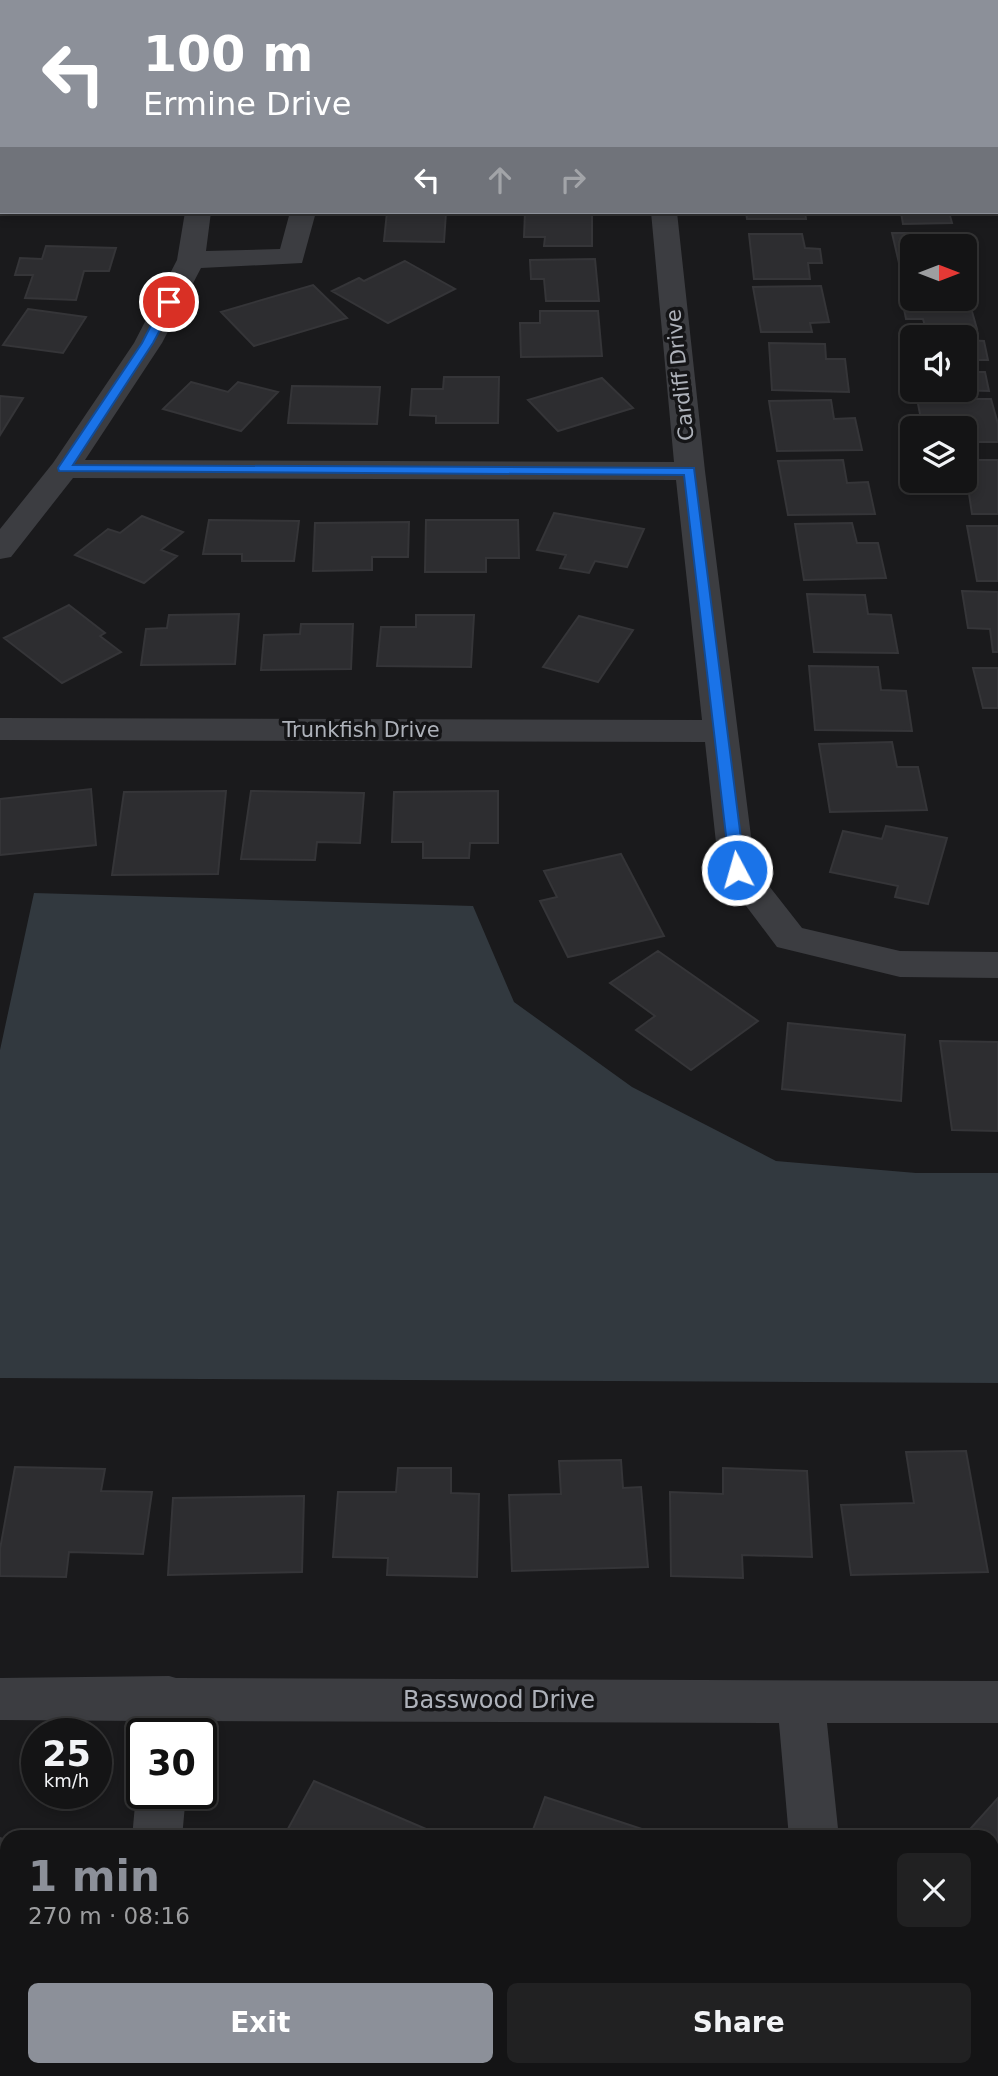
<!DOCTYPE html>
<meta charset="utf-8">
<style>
body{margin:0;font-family:"DejaVu Sans",sans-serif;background:#212122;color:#f1f3f6;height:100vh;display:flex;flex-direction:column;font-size:26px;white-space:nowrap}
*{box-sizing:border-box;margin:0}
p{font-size:23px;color:#9d9ea0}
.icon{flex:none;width:38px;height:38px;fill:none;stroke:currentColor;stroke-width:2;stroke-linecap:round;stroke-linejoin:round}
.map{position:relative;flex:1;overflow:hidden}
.panel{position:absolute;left:0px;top:1830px;width:999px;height:247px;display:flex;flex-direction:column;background:#141415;border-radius:21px 21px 0 0;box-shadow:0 4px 10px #0003,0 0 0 2px #333334}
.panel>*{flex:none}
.guide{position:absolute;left:0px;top:0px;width:999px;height:214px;box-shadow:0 4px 10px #0003,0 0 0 2px #333334;background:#8c9099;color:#fff;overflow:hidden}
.needle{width:46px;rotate:90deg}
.controls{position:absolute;left:900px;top:234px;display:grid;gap:14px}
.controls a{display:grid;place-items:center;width:77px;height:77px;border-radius:10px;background:#141415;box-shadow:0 4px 10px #0003,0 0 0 2px #333334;font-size:35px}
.speed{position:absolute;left:21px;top:1718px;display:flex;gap:14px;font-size:35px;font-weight:700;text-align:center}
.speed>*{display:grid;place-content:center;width:91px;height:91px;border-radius:50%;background:#141415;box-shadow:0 4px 10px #0003,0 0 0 2px #333334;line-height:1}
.speed small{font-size:18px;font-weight:400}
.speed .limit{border:4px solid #111;border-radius:10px;background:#fff;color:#111}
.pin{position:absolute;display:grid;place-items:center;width:60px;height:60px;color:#fff;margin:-30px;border:4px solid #fff;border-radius:50%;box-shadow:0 2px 7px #0007}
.me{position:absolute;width:77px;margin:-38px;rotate:354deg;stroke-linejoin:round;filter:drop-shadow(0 0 5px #0008)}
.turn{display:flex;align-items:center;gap:24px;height:147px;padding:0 28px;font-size:32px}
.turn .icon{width:91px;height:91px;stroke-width:2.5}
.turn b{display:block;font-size:49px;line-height:60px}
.lanes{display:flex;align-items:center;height:66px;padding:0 28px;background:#0003;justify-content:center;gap:35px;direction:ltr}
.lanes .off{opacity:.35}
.round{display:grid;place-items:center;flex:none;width:74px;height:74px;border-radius:10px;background:#212122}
.overview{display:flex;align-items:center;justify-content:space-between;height:119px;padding:0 28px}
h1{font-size:42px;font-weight:800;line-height:52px;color:#8c9099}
.primary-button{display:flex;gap:14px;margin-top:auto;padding:14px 28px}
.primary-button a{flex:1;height:80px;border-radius:10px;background:#8c9099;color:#fff;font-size:28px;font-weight:800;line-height:80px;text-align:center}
.primary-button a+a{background:#212122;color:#f1f3f6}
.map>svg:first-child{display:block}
.water{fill:#32393f}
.building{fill:#2d2d30;stroke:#353538;stroke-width:2}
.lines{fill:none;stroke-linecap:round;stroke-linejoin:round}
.minor{fill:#3c3d41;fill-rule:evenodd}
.route{fill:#1a73e8;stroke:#114b97;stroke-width:2}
.labels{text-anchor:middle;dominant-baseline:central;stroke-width:7;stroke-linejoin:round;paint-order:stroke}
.street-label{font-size:21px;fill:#aeb2ba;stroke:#151517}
.near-street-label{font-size:24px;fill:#aeb2ba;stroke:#151517}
</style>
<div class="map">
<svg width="998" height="2076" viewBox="0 0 998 2076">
<rect width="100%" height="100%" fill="#1a1a1c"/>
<path class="water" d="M34 893 473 906 514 1002 632 1087 776 1161 916 1173H998V1383L0 1378V1050Z"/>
<path class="building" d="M511 0H569L577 2H511Z
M387 212H446L444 242 384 241Z
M525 212H592V246H544L545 237H524Z
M746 212H805L806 219H747Z
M901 212H949L952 223 903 224Z
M892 233H950L953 247H912V276H902Z
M749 234H802L805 248 820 249 822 263H808L810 279H754Z
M46 246 116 248 109 271H84L76 300 25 298 33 275H15L20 258 42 259Z
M595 259 599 301H546L544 279H531L530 260Z
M405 261 455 289 388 323 332 291 359 278 364 281Z
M313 285 347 318 254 346 221 312Z
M821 286 829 322 810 323 812 332H761L753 287Z
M965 287 977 329 926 330 923 319H906L903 304H918L917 299H964Z
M28 309 86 317 63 353 3 345Z
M540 311H598L602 356 521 357 520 323H540Z
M899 340H912V390H907Z
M964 340 984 341 988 360H970L972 372H985L989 391 956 390H964Z
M769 343 825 344 826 359H845L849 392 772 390Z
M444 377H499L498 423H436V416L410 415 412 389H443Z
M602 378 633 408 558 431 528 400Z
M191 382 228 392 238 382 278 392 241 431 163 409Z
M292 386 380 387 377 424 288 423Z
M0 396 23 398 0 435Z
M917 399H991L998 424V442H964V429H923Z
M831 400 834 419 855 418 862 450 777 451 769 401Z
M843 460 847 483 868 482 875 514 788 515 778 461Z
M964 460H998V514H972Z
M554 513 644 529 627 567 595 561 589 573 560 568 566 555 537 550Z
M142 516 183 532 161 550 177 556 144 583 75 555 108 529 120 533Z
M209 520 299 521 294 561H242V554H203Z
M426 520H518L519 558H486V572H425Z
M409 522 408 557H372V570L313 571 315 523Z
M852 523 857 543H878L886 578 804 580 795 524Z
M967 526H998V581H977Z
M962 591 998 592V652H993L990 629 968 628Z
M807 594 865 595 868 614 891 615 898 653 814 652Z
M69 605 105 633 100 636 121 652 62 683 4 638Z
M239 614 235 664 141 665 146 629 167 628 169 615Z
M416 615H474L471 667 377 666 381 627H416Z
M579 616 633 630 598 682 543 667Z
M301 624H353L351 669 261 670 264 635 300 634Z
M809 666 878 667 881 690 906 691 912 731 815 730Z
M973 668H998V708H983Z
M892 742 897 767H918L927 810 830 812 819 744Z
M91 789 96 845 0 855V799Z
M226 791 218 874 112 875 124 792Z
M251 791 364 793 360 843 317 842 315 860 241 859Z
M498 791V843H470L469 858H423V842H392L394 792Z
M886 826 947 838 928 904 895 897 898 886 830 872 843 831 882 839Z
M621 854 664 936 568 957 540 901 557 897 544 871Z
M658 951 758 1021 691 1070 636 1030 655 1016 610 983Z
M788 1023 905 1035 901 1101 782 1089Z
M940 1041 998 1042V1131L952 1130Z
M966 1451 988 1572 851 1575 841 1505 914 1503 906 1452Z
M621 1460 623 1488 641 1487 648 1567 512 1571 509 1495 561 1494 559 1461Z
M15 1467 105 1469 101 1491 152 1492 143 1554 69 1552 66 1577 0 1576V1549Z
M398 1468H451V1493L479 1494 477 1577 387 1575 388 1558 333 1557 338 1492H396Z
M723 1468 807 1471 812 1557 742 1555 743 1578 671 1576 670 1492 723 1494Z
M304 1496 302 1572 168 1575 173 1498Z
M314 1781 440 1835 283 1838Z
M545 1797 669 1838H530Z
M998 1798V1934L992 1929V1838H962Z
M0 1838 7 1841V1879L0 1889Z
M992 2006H998V2076H977L976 2070H992Z
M267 2070H414V2076H267Z
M572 2070H684V2076H572Z"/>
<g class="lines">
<path class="minor" d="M219 0H243V2H219Z
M642 0H667L641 2Z
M948 0H972V2H948Z
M185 212H211L206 251 280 249 290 212H316L302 263 201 268 162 343 85 460 674 462 651 212H677L705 471 755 868 802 928 900 951 998 952V978L900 977 777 947 719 870 705 742 0 740V718L702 720 676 480 73 478 11 557 0 559V529L53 463 134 343 177 260Z
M169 1676 176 1678 998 1681V1723H827L839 1838H789L779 1723 191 1721 190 1734H142L143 1721 0 1720V1678Z
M142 1782V1794H186L182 1838H132L136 1794Z
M109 2070H163L162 2076H108Z
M809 2070H863L864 2076H810Z"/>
</g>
<path class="route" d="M169 298 175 302 153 343 73 465 694 468 745 870 743 873 737 875 730 870 684 475 59 471 58 468 142 343 163 302Z"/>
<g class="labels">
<g class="street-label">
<text transform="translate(680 375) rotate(-96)">Cardiff Drive</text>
<text x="361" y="730">Trunkfish Drive</text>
</g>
<g class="near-street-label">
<text x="499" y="1700">Basswood Drive</text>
</g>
</g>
</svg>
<div class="controls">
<a><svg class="needle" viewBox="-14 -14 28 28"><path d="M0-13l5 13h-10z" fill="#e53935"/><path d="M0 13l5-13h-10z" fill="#9d9ea0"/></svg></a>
<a><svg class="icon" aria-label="sound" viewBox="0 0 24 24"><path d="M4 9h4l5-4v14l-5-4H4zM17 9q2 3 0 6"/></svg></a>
<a><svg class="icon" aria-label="layers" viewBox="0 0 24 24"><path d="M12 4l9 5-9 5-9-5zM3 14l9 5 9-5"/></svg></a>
</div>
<div class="speed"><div>25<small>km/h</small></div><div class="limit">30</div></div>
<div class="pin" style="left:169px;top:302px;background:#d93025"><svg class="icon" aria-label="arrive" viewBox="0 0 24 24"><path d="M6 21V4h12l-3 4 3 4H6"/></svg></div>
<svg class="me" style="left:737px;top:870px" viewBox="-20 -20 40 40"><circle r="17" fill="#1a73e8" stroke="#fff" stroke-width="3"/><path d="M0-11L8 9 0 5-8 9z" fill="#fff"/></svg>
<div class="guide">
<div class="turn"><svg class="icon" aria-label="left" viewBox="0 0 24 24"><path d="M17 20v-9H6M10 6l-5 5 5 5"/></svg><div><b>100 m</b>Ermine Drive</div></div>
<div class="lanes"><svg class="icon" aria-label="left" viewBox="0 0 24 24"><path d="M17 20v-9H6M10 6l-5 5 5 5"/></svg><svg class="icon off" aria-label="ahead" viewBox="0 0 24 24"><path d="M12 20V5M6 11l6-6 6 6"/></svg><svg class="icon off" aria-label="right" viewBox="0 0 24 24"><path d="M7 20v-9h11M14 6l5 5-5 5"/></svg></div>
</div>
<section class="panel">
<div class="overview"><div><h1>1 min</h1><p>270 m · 08:16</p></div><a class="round"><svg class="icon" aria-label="close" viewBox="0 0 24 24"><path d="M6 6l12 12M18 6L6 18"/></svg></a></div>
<div class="primary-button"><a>Exit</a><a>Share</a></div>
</section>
</div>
